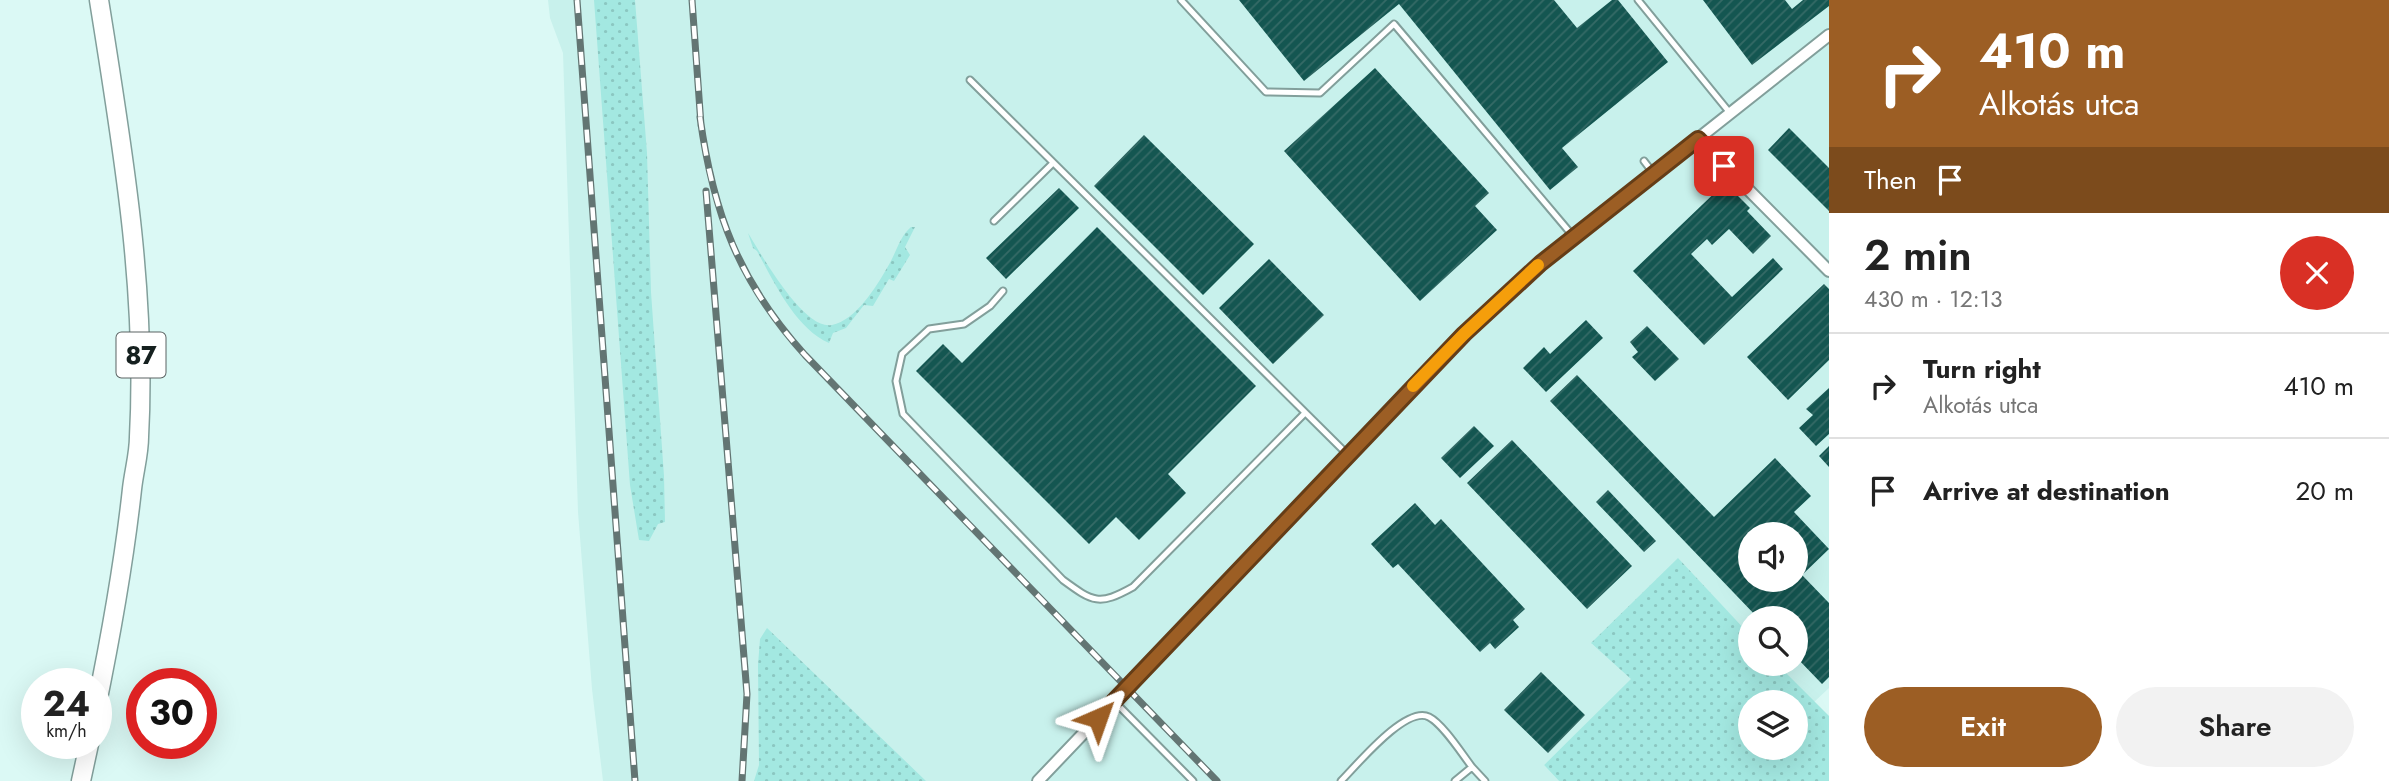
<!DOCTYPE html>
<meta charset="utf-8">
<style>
body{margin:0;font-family:Jost,sans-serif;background:#f2f2f2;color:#222;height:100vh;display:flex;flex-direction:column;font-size:26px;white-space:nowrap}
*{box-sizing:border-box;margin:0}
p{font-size:23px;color:#767676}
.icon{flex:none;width:38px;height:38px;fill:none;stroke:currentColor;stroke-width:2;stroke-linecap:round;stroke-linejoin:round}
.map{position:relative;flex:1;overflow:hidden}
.side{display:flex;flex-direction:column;background:#fff;width:560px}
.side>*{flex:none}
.hud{background:#9c5e24;color:#fff;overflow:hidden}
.controls{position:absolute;left:1738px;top:522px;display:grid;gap:14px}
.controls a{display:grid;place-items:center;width:70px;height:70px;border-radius:50%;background:#fff;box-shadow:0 7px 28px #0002;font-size:35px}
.speed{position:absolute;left:21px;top:668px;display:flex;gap:14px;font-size:35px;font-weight:700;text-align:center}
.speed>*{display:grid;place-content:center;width:91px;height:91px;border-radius:50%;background:#fff;box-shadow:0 7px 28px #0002;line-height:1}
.speed small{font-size:18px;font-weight:400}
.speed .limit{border:10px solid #d22;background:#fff;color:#111}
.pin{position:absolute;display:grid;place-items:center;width:60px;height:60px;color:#fff;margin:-30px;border-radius:14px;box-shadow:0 4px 10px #0006}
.me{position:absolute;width:77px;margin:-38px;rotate:43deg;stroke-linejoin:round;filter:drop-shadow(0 0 5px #0008)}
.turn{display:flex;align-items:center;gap:24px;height:147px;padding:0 35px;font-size:32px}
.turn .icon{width:91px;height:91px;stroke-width:2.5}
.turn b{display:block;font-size:49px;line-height:60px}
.then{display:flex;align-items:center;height:66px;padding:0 35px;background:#0003;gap:14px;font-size:26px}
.round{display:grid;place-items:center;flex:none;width:74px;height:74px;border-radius:37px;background:#f2f2f2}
.head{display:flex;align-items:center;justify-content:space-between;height:119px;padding:0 35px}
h1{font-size:42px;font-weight:600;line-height:52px}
.cta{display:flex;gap:14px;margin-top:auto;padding:14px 35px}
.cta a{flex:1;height:80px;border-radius:42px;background:#9c5e24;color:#fff;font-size:28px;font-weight:600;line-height:80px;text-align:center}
.cta a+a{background:#f2f2f2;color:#222}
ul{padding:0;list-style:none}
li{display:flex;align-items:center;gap:21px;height:105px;padding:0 35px;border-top:2px solid #e0e0e0}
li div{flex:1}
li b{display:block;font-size:26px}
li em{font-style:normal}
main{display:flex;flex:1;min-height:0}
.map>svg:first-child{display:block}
.built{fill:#c8f1ec;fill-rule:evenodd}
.green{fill:url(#green-dots);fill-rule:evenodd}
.building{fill:url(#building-hatch);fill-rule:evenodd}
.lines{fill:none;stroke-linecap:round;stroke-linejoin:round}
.service-casing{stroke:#829f9b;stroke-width:9}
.minor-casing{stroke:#829f9b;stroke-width:14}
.primary-casing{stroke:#829f9b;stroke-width:21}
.service{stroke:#fff;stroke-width:5}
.minor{stroke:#fff;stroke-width:10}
.primary{stroke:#fff;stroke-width:18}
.rail-casing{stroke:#637573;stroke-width:7}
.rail{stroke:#fff;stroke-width:4.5;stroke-dasharray:13;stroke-linecap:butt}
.route-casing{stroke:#653d17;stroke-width:18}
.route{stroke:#9c5e24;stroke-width:12}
.slow{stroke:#f59e0b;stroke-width:12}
.labels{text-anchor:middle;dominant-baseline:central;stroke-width:7;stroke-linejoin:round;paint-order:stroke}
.shield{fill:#fff;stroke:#5b6362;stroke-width:2}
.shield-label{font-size:26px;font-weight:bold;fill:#15201f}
</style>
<main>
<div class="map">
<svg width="1829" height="781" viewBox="0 0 1829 781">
<defs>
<pattern id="green-dots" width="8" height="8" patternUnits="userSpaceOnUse" patternTransform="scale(1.75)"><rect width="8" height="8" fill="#a3e8e1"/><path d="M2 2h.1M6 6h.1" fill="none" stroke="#8bc7c1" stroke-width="1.8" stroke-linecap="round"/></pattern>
<pattern id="building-hatch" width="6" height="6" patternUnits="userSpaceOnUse" patternTransform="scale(1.75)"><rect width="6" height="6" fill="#145651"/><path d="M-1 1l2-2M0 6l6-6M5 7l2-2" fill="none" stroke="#356a66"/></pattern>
</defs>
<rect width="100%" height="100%" fill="#dbf9f5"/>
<path class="built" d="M548 0H1829V688L1813 703 1776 663H1796V618H1750V635L1678 559 1592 644 1632 679 1544 765 1559 781H603L592 689 578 512 563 53 550 18ZM1750 534H1796V579H1750Z"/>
<path class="green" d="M594 0H635L647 153 651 292 664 476 665 522 658 524 649 541 639 540 630 485Z
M911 227H915L905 247 910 255 894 281 889 279 873 306 864 305 846 328 833 333 829 343C795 328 774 282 757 251L753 248 748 233C761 254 804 331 832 325 856 320 876 287 887 268 896 254 899 237 911 227Z
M1678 558 1750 635V663H1776L1829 716V781H1559L1544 765 1631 679 1591 643ZM1750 702H1796V747H1750Z
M767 628 926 781H754L759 765 758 665 760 639Z"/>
<path class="building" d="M1239 0H1554L1577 28 1612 0H1618L1668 62 1562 148 1578 167 1550 190 1399 4 1304 81Z
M1703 0H1785L1792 9 1803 0H1829V6L1752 65Z
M1375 68 1489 193 1475 206 1497 230 1420 301 1284 151Z
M1789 128 1829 168V211L1768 150Z
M1144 135 1254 244 1203 295 1094 186Z
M1725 183 1750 208 1747 211 1771 236 1753 254 1729 229 1712 245 1707 239 1691 254 1732 297 1773 258 1783 269 1704 345 1633 271Z
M1059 188 1079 208 1006 279 986 258Z
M1097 227 1256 386 1168 474 1186 493 1139 540 1116 517 1089 544 916 371 943 344 962 363Z
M1269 259 1324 315 1273 364 1219 308Z
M1824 284 1829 289V360L1788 400 1747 357Z
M1586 320 1603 338 1546 392 1523 368 1544 347 1550 354Z
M1647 326 1679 359 1655 381 1632 357 1638 352 1630 342Z
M1577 375 1714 517 1775 458 1811 496 1794 512 1829 549 1802 575 1829 603V677L1822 684 1796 657V618H1758L1550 401ZM1750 534H1796V579H1750Z
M1829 388V434L1816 446 1799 428 1813 415 1806 409Z
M1474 426 1494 446 1460 478 1441 458Z
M1512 440 1632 566 1587 609 1467 483Z
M1829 446V467L1819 456Z
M1608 490 1656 541 1644 552 1596 502Z
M1415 503 1435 525 1441 519 1525 609 1513 620 1519 627 1495 649 1490 643 1480 652 1398 564 1393 568 1371 544Z
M1541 672 1585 715 1548 753 1504 710Z"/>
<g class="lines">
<g class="service-casing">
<path id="service" d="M1181 0 1266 92 1320 93 1394 24 1573 236
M1638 0 1730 113
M970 80 1348 455
M1644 161 1654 174
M994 221 1053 163
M1003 291 990 306 964 324 929 329 902 354 896 381 903 414 1063 580C1093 602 1099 606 1133 587L1305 413
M1114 701 1193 781
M1472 767 1485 781
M1341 781C1357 765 1406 705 1429 717 1443 724 1462 754 1472 767L1455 781"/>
</g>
<g class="minor-casing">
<path id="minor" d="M1698 139 1829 271
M1038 781 1464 334 1541 263 1829 35"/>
</g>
<g class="primary-casing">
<path id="primary" d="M96 708C111 635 124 563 132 489 134 471 139 454 139 437 147 289 122 145 99 0
M81 781 89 744"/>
</g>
<use href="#service" class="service"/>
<use href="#minor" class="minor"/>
<use href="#primary" class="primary"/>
<g class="rail-casing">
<path id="rail" d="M577 0 635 781
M692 0 701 125
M700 117C713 213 739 282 805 355L1217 781
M706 191 747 694 742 781"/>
</g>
<use href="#rail" class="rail"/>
</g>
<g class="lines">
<g class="route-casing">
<path id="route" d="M1098 718 1464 334 1541 263 1698 139 1724 166"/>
</g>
<use href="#route" class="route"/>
<path class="slow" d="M1413 386 1464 334 1538 265"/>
</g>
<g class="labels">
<rect class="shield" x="116.5" y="332.5" width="49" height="45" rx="5"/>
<g class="shield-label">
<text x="141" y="355">87</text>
</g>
</g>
</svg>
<div class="controls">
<a><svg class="icon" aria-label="sound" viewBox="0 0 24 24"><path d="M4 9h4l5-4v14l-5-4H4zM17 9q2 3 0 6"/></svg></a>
<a><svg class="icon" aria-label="search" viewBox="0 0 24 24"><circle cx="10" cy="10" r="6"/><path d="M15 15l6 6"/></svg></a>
<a><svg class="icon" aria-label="layers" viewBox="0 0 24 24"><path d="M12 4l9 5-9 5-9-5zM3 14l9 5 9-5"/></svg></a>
</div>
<div class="speed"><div>24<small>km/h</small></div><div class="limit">30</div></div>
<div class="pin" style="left:1724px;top:166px;background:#d93025"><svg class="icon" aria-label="arrive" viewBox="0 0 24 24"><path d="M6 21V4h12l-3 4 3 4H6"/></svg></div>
<svg class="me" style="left:1098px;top:718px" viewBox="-20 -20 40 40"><path d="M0-17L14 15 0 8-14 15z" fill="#9c5e24" stroke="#fff" stroke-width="4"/></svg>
</div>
<section class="side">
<div class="hud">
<div class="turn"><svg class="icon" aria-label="right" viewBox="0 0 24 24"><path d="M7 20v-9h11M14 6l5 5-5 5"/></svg><div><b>410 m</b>Alkotás utca</div></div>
<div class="then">Then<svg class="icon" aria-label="arrive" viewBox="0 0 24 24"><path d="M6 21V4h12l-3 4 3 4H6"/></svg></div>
</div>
<div class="head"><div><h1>2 min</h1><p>430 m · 12:13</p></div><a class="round" style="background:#d93025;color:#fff"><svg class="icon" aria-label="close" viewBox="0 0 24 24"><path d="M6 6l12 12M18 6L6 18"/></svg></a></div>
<ul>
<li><svg class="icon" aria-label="right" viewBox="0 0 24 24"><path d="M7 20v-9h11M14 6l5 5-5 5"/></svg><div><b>Turn right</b><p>Alkotás utca</p></div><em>410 m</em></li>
<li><svg class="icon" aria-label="arrive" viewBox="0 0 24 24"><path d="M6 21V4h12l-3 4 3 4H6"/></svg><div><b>Arrive at destination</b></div><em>20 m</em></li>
</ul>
<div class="cta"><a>Exit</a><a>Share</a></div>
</section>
</main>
